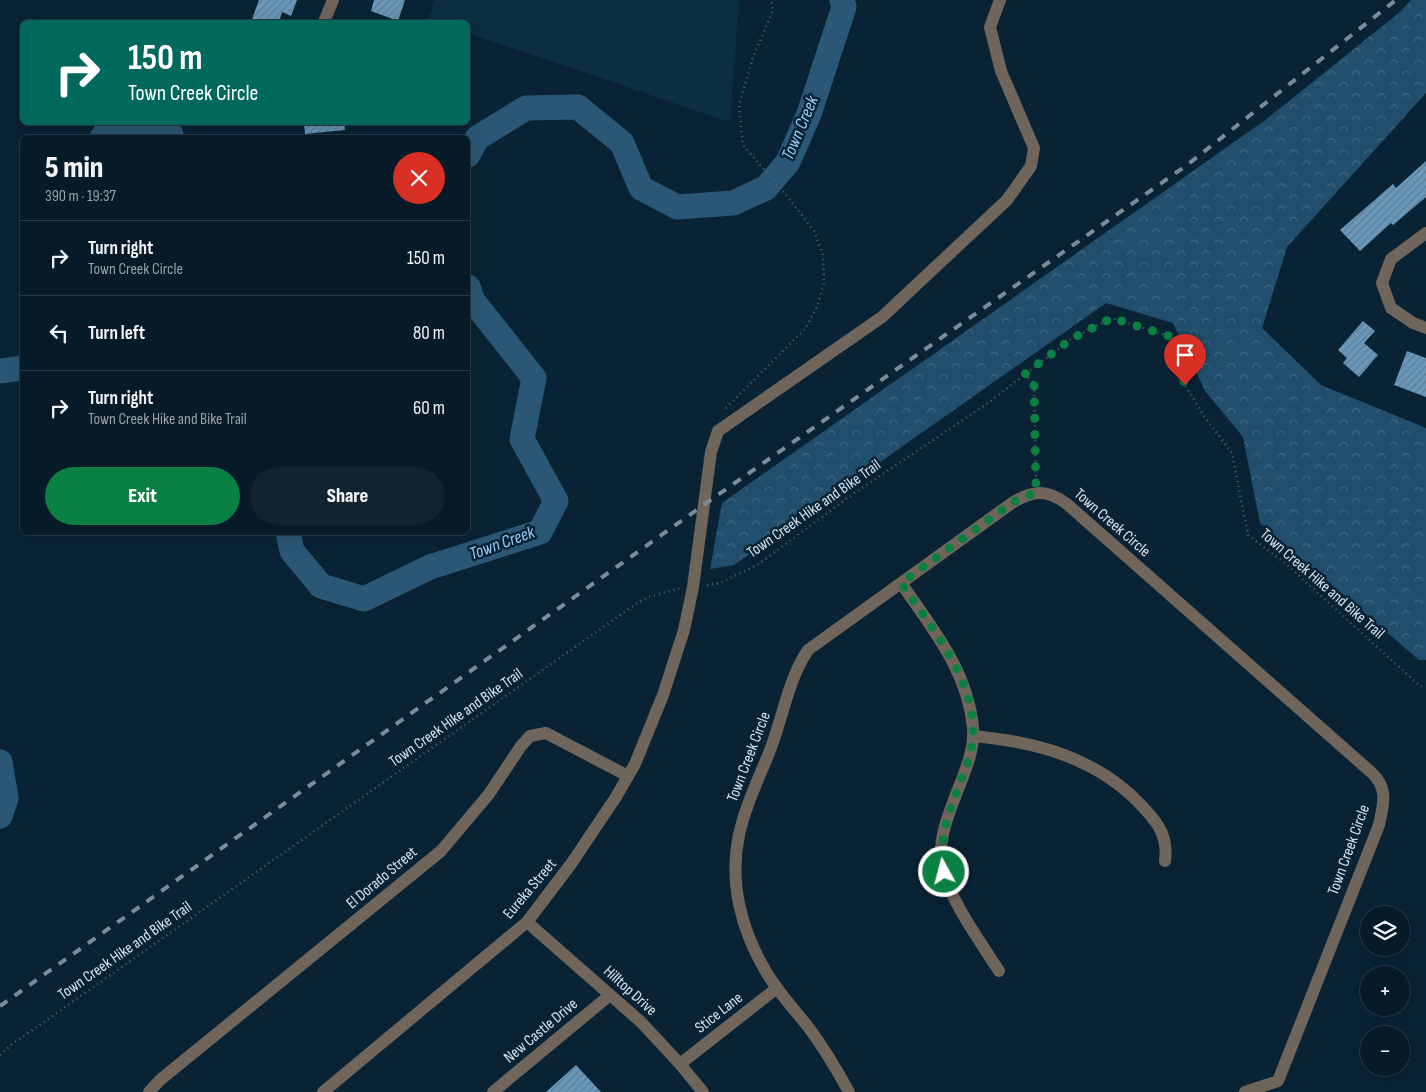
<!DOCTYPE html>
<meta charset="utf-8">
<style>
body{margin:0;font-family:"Sofia Sans Condensed",sans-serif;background:#10232f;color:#f1f3f6;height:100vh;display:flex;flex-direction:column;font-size:19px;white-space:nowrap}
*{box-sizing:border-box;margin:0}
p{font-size:16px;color:#98a1a7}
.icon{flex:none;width:28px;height:28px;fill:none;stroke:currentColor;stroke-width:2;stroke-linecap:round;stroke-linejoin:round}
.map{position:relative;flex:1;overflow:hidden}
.details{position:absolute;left:20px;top:135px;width:450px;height:400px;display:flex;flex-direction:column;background:#071a27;border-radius:8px;box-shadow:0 5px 20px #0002,0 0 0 1px #283844}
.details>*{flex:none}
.guide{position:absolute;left:20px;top:20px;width:450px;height:105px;border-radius:8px;box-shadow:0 5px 20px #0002,0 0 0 1px #283844;background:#00695c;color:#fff;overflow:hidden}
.controls{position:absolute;left:1360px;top:906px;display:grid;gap:10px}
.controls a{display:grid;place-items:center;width:50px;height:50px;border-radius:50%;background:#071a27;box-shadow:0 5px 20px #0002,0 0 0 1px #283844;font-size:25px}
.pin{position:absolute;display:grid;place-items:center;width:42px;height:42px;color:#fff;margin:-51px -21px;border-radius:50% 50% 50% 0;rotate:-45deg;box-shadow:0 0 5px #0007}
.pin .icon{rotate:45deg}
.me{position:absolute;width:55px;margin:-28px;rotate:353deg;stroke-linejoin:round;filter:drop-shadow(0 0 4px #0008)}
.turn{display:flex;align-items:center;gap:18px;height:105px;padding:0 25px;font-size:22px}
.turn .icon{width:65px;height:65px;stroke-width:2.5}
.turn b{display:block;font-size:35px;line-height:42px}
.round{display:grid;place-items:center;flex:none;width:52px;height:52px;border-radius:26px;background:#10232f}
.headline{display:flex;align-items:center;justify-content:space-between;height:85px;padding:0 25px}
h1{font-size:30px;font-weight:800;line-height:38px}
.primary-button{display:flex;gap:10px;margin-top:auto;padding:10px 25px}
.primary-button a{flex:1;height:58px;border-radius:30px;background:#0b8043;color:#fff;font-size:20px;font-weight:800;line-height:58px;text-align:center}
.primary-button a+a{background:#10232f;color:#f1f3f6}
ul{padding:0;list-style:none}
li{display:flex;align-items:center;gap:15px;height:75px;padding:0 25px;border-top:1px solid #283844}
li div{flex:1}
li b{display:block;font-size:19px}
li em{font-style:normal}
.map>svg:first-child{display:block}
.built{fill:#0b2e43}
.forest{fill:url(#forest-crowns)}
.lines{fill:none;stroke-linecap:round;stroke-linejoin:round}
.river{stroke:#2a5776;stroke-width:25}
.building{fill:url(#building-hatch)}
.path{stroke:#4d6473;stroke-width:2.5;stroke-dasharray:1 4;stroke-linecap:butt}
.minor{stroke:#6f655a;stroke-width:12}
.rail{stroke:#788c9a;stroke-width:4;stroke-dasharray:9 9;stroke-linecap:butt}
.route{stroke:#0b8043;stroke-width:9;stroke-dasharray:0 16.2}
.labels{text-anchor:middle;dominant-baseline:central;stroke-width:5;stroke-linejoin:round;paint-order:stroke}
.street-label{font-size:16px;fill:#d4e3ef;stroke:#092334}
.water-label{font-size:18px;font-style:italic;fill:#97cef6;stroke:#092334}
</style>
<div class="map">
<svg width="1426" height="1092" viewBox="0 0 1426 1092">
<defs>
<pattern id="forest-crowns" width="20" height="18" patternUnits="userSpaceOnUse" patternTransform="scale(1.25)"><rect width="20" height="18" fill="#204e6c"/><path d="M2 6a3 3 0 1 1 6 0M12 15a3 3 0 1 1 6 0" fill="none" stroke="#406781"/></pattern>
<pattern id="building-hatch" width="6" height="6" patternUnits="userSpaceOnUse" patternTransform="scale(1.25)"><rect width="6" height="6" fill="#6997b9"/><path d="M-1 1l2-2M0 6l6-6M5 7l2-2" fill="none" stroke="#5d7e97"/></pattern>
</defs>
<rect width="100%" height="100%" fill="#092334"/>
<path class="built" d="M435 0H739L730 122 468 33V22H437L428 19Z"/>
<path class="forest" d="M1411 0H1426V93L1287 247 1262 328 1321 385 1426 428V660H1419L1260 523 1243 437 1205 391 1173 323 1106 303 734 565 710 569 722 503 1264 121 1400 12Z"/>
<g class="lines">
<path class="river" d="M102 138 107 130 143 123 171 135V138
M468 155 477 138 526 108 578 107 622 143 641 188 677 207 733 203 766 188 788 162 809 114 844 7 842 0
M0 371 22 368
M288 532 292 551 321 586 364 599 430 567 540 532 556 501 522 439 534 378 473 301 468 287
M0 762 6 798 0 816"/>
</g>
<path class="building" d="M259 0H297L291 16 282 12 279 22H263L252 19Z
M374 0H405L398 21 371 11Z
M304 122H344L345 130 305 134Z
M1426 161V197L1393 225 1391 223 1360 251 1340 230 1393 184 1396 188Z
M1363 321 1375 331 1364 343 1378 355 1359 377 1343 363 1347 358 1338 350Z
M1407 351 1426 358V397L1394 385Z
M576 1065 601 1092H546Z"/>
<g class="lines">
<path class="path" d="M1025 374 1034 383 1036 481
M726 408 805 329 817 307 824 283 823 255 814 231 790 200 743 145 739 106 753 57 773 11 771 0
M707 585 720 583 759 564 853 494 988 403 1071 339 1112 318 1169 336 1185 385 1204 416 1232 453 1248 535 1286 564 1420 686H1426
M0 1055 12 1044 34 1029 636 604 648 597 681 588"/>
<path class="minor" d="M324 22 333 0
M1426 233 1391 259 1382 283 1391 308 1413 323 1426 328
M901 583C932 628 968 671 973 728 975 751 963 776 955 797 948 816 940 836 941 856 943 892 980 941 999 971
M973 736C1037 742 1098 758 1143 807 1159 824 1168 837 1165 861
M527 922 641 1022 680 1064 703 1092
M680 1064 777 988
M149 1092 160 1080 441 851 489 794 521 746 530 736 546 733 628 776
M323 1092 527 922 571 864 616 797 635 764 663 695 684 630 693 587 711 452 718 431 882 317 1007 200 1031 166 1034 148 1001 71 990 27 1000 0
M493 1092 610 995
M849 1092C837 1070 824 1048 809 1028 794 1009 777 991 765 970 741 929 729 882 739 835 745 807 758 780 769 753 782 721 788 679 808 650L1012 503C1033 490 1047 489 1067 504L1372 773C1389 789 1383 805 1379 825L1278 1081 1245 1092"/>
<path class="rail" d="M0 1006 705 504 1187 165 1396 0"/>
</g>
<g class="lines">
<path class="route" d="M944 872C937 838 950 812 961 780 967 765 973 748 973 732 975 679 929 624 901 583L1012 503 1022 497 1036 493 1034 383 1025 374 1071 339 1112 318 1169 336 1185 385"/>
</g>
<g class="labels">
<g class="street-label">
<text transform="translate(814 509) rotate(-35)">Town Creek Hike and Bike Trail</text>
<text transform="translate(1112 523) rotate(41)">Town Creek Circle</text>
<text transform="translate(1322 584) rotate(41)">Town Creek Hike and Bike Trail</text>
<text transform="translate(456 718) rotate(-35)">Town Creek Hike and Bike Trail</text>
<text transform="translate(749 757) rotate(-69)">Town Creek Circle</text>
<text transform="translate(1349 850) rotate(-70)">Town Creek Circle</text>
<text transform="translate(382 878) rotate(-40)">El Dorado Street</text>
<text transform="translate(530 889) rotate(-50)">Eureka Street</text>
<text transform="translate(125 951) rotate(-35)">Town Creek Hike and Bike Trail</text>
<text transform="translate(630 991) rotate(42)">Hilltop Drive</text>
<text transform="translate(719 1013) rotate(-38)">Stice Lane</text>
<text transform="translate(541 1031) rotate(-40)">New Castle Drive</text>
</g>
<g class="water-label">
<text transform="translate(800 128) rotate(-67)">Town Creek</text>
<text transform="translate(502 543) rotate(-20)">Town Creek</text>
</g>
</g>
</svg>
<div class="controls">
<a><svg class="icon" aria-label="layers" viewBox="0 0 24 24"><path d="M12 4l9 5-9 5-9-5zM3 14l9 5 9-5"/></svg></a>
<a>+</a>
<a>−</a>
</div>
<div class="pin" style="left:1185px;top:385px;background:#d93025"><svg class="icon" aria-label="arrive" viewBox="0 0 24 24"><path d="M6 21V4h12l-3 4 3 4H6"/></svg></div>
<svg class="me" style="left:944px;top:872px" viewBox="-20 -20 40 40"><circle r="17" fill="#0b8043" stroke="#fff" stroke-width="3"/><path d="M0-11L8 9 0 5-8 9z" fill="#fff"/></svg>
<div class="guide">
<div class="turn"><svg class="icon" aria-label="right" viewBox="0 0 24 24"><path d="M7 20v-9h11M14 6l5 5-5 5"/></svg><div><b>150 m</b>Town Creek Circle</div></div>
</div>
<section class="details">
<div class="headline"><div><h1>5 min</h1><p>390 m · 19:37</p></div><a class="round" style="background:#d93025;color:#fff"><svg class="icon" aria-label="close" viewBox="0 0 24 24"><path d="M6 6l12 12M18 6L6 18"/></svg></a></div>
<ul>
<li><svg class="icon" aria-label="right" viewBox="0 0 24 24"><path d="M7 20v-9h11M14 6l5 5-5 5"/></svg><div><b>Turn right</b><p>Town Creek Circle</p></div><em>150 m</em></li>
<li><svg class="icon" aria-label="left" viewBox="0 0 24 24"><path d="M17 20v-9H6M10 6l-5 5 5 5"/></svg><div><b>Turn left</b></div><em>80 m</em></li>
<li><svg class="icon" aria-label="right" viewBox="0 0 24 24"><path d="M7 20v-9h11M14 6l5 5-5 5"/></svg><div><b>Turn right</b><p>Town Creek Hike and Bike Trail</p></div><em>60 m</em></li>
</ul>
<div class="primary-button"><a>Exit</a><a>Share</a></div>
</section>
</div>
